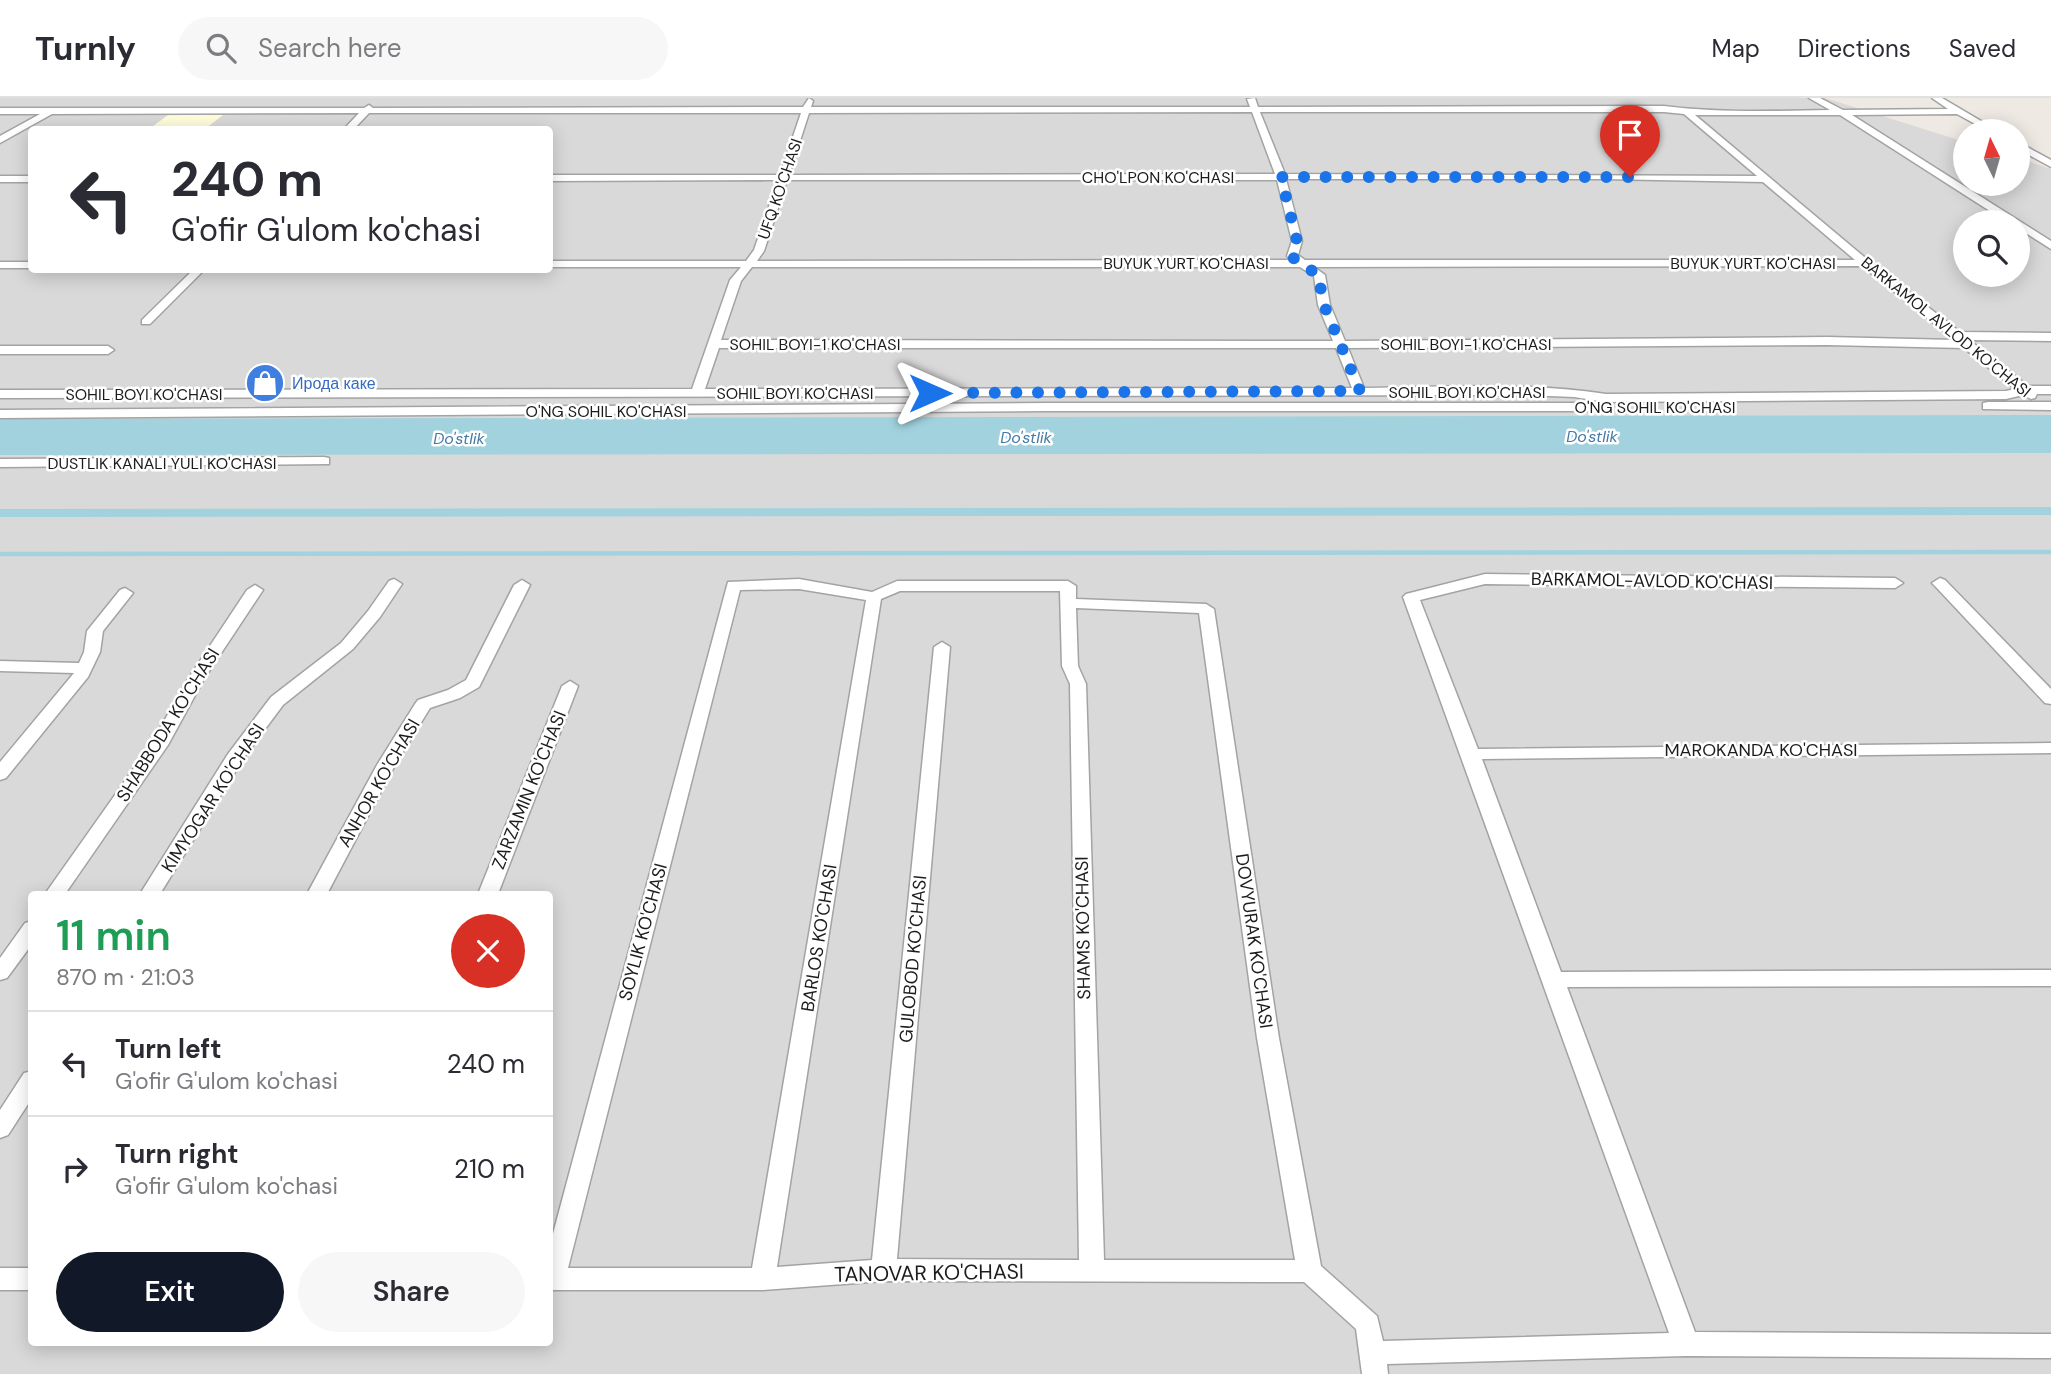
<!DOCTYPE html>
<meta charset="utf-8">
<style>
body{margin:0;font-family:"DM Sans",sans-serif;background:#f7f7f7;color:#2b2b33;height:100vh;display:flex;flex-direction:column;font-size:26px;white-space:nowrap}
*{box-sizing:border-box;margin:0}
p{font-size:23px;color:#7c7c81}
.icon{flex:none;width:38px;height:38px;fill:none;stroke:currentColor;stroke-width:2;stroke-linecap:round;stroke-linejoin:round}
.map{position:relative;flex:1;overflow:hidden}
.panel{position:absolute;left:28px;top:793px;width:525px;height:455px;display:flex;flex-direction:column;background:#fff;border-radius:7px;box-shadow:0 4px 18px #0003}
.panel>*{flex:none}
.guide{position:absolute;left:28px;top:28px;width:525px;height:147px;border-radius:7px;box-shadow:0 4px 18px #0003;background:#fff;color:#2b2b33;overflow:hidden}
.needle{width:46px;rotate:355deg}
.tools{position:absolute;left:1953px;top:21px;display:grid;gap:14px}
.tools a{display:grid;place-items:center;width:77px;height:77px;border-radius:50%;background:#fff;box-shadow:0 4px 18px #0003;font-size:35px}
.pin{position:absolute;display:grid;place-items:center;width:60px;height:60px;color:#fff;margin:-72px -30px;border-radius:50% 50% 50% 0;rotate:-45deg;box-shadow:0 0 7px #0007}
.pin .icon{rotate:45deg}
.me{position:absolute;width:77px;margin:-38px;rotate:90deg;stroke-linejoin:round;filter:drop-shadow(0 0 5px #0008)}
.turn{display:flex;align-items:center;gap:24px;height:147px;padding:0 28px;font-size:32px}
.turn .icon{width:91px;height:91px;stroke-width:2.5}
.turn b{display:block;font-size:49px;line-height:60px}
.round{display:grid;place-items:center;flex:none;width:74px;height:74px;border-radius:37px;background:#f7f7f7}
.summary{display:flex;align-items:center;justify-content:space-between;height:119px;padding:0 28px}
h1{font-size:42px;font-weight:600;line-height:52px;color:#1e9e55}
.button{display:flex;gap:14px;margin-top:auto;padding:14px 28px}
.button a{flex:1;height:80px;border-radius:42px;background:#111827;color:#fff;font-size:28px;font-weight:600;line-height:80px;text-align:center}
.button a+a{background:#f7f7f7;color:#2b2b33}
ul{padding:0;list-style:none}
li{display:flex;align-items:center;gap:21px;height:105px;padding:0 28px;border-top:2px solid #e1e1e2}
li div{flex:1}
li b{display:block;font-size:26px}
li em{font-style:normal}
header{display:flex;align-items:center;gap:42px;box-sizing:border-box;height:98px;padding:0 35px;background:#fff;border-bottom:2px solid #e1e1e2}
header strong{font-size:33px}
nav{display:flex;gap:38px;margin-inline-start:auto;font-size:24px}
.search{width:490px;height:63px;background:#f7f7f7;display:flex;align-items:center;gap:18px;box-sizing:border-box;padding:0 24px;border-radius:38px;color:#7c7c81;font-size:26px}
.map>svg:first-child{display:block}
.residential{fill:#dad9d9;fill-rule:evenodd}
.education{fill:#fffdda}
.water{fill:#a1d2dd}
.lines{fill:none;stroke-linecap:round;stroke-linejoin:round}
.stream{stroke:#a1d2dd;stroke-width:4.5}
.canal{fill:#a1d2dd;fill-rule:evenodd}
.street-casing{stroke:#a3a3a3;stroke-width:3}
.street{fill:#fff;fill-rule:evenodd}
.route{stroke:#1a73e8;stroke-width:12;stroke-dasharray:0 21.6}
.labels{text-anchor:middle;dominant-baseline:central;stroke-width:5;stroke-linejoin:round;paint-order:stroke}
.far-street-label{font-size:16px;fill:#1c1c1c;stroke:#fff}
.far-shop-label{font-size:16px;fill:#366cbe;stroke:#fff;text-anchor:start}
.far-water-label{font-size:16px;font-style:italic;fill:#457aa5;stroke:#fff}
.street-label{font-size:18px;fill:#1c1c1c;stroke:#fff}
.near-street-label{font-size:21px;fill:#1c1c1c;stroke:#fff}
</style>
<header>
<strong>Turnly</strong>
<div class="search"><svg class="icon" aria-label="search" viewBox="0 0 24 24"><circle cx="10" cy="10" r="6"/><path d="M15 15l6 6"/></svg>Search here</div>
<nav><a>Map</a><a>Directions</a><a>Saved</a></nav>
</header>
<div class="map">
<svg width="2051" height="1276" viewBox="0 0 2051 1276">
<rect width="100%" height="100%" fill="#eee9e2"/>
<path class="residential" d="M0 0H1825L1965 44V86H2018V60L2051 71V1276H0ZM32 32H550V172H32ZM1965 124H2018V177H1965ZM32 796H550V1244H32Z"/>
<path class="education" d="M168 17H223L205 31H149Z"/>
<path class="water" d="M2051 317V355L0 357V321Z"/>
<g class="lines">
<path class="stream" d="M0 456 2051 454"/>
<path class="canal" d="M2051 409V417L0 419V411Z"/>
<g class="street-casing">
<path id="street" d="M809 0 813 3 811 9H1250L1247 1 1255 0 1258 9 1664 8C1718 15 1775 13 1830 12L1809 0H1820L1843 12 1948 11 1932 0H1942L1998 33H1988L1957 16 1852 17 2051 143V151L2018 130V124H2007L1840 17H1695L1869 163 1960 234 2051 235V243L1969 242 2028 288H2051V296H2037L2035 300 2031 301 2023 297 2006 301 1606 304 1574 299 1523 297 0 300V292L692 291 730 182 741 169H550V163H746L754 152 778 82 550 83V77H780L801 15H369L353 32H343L359 15 52 16 0 45V38L40 16H0V10H364L369 7 373 10 803 9ZM1252 14 1275 76 789 77 809 15ZM1260 14H1664L1684 16 1757 78 1285 76ZM1286 81H1604L1763 84 1855 162H1305L1298 157 1302 143ZM787 82H1277L1292 143 1287 158 1291 162 757 163 764 153ZM1862 168 1955 242 1827 239 1345 243 1330 207 1325 177 1314 169ZM752 169H1300L1314 178 1318 207 1333 243 721 242 741 183ZM1827 247 1964 250 2015 291 2006 293 1606 296C1527 284 1445 289 1364 290L1348 250ZM719 250H1336L1352 290 705 291Z
M2018 44 2051 62V69L2018 51Z
M0 78H32V84H0Z
M0 164H32V170H0Z
M193 172H204L150 226H142V222Z
M0 248H108L114 252 108 256H0Z
M1988 304H2051V312L1983 311V305Z
M1048 305H1607L1613 309 1607 313H1048L0 320V312Z
M324 359 329 360V366L0 369V361Z
M1485 476 1895 480 1903 485 1895 490 1485 486 1420 502 1478 651 2051 645V655L1482 661 1561 874 2051 872V888L1567 889 1695 1234 2051 1236V1260L1686 1258 1387 1266 1388 1276H1362L1356 1231 1304 1184 884 1183 763 1192H550V1147L728 484 799 481 872 494 897 483H1068L1076 488V501L1206 506 1214 511 1279 940 1321 1168 1377 1218 1383 1243 1669 1235 1403 499 1406 496ZM799 491 866 502 752 1170H568L740 492ZM900 493H1060L1062 568 1070 586 1079 1162 897 1161 950 549 942 544 934 549 872 1162 777 1169 881 501ZM1076 510 1199 515 1257 940 1295 1162H1104L1086 586 1078 568Z
M1940 480 1945 482 2051 591V606L2045 605 1935 488 1932 485Z
M394 481 402 486 380 519 353 551 283 607 245 658 160 796H140L228 656 271 599 341 545 368 513 389 483Z
M522 482 530 487 479 589 460 600 430 610 395 667 327 796H307L377 667 415 606 418 602 448 592 466 582 514 487Z
M255 487 263 492 204 581 168 647 65 796H45L151 646 188 581 247 492Z
M125 490 133 495 103 533 100 554 88 579 6 680 0 682V664L74 575 0 573V563L79 565 84 554 87 533 120 492Z
M570 583 578 588 498 796H478L562 588Z
M32 823V846L7 880 0 882V860L25 825Z
M32 973V1000L8 1037 0 1040V1012L24 975Z
M0 1170H32V1192H0Z"/>
</g>
<use href="#street" class="street"/>
</g>
<g class="lines">
<path class="route" d="M930 295 1360 293 1324 207 1318 177 1292 159 1297 143 1281 79H1630"/>
</g>
<defs>
<g id="shop-disc" transform="scale(2.0125)"><circle r="9.5" fill="#3f7fe0" stroke="#fff"/><path d="M-5-2.5h2.3a2.7 3.5 0 0 1 5.4 0H5L5.5 6h-11ZM-1.5-2.5h3a1.5 2.3 0 0 0-3 0Z" fill="#fff"/></g>
</defs>
<g fill-rule="evenodd">
<use href="#shop-disc" x="265" y="285"/>
</g>
<g class="labels">
<g class="far-street-label">
<text x="1158" y="79">CHO'LPON KO'CHASI</text>
<text transform="translate(780 91) rotate(-71)">UFQ KO'CHASI</text>
<text x="1186" y="165">BUYUK YURT KO'CHASI</text>
<text x="1753" y="165">BUYUK YURT KO'CHASI</text>
<text transform="translate(1946 229) rotate(39)">BARKAMOL AVLOD KO'CHASI</text>
<text x="815" y="246">SOHIL BOYI-1 KO'CHASI</text>
<text x="1466" y="246">SOHIL BOYI-1 KO'CHASI</text>
<text x="1467" y="294">SOHIL BOYI KO'CHASI</text>
<text x="795" y="295">SOHIL BOYI KO'CHASI</text>
<text x="144" y="296">SOHIL BOYI KO'CHASI</text>
<text x="1655" y="309">O'NG SOHIL KO'CHASI</text>
<text x="606" y="313">O'NG SOHIL KO'CHASI</text>
<text x="162" y="365">DUSTLIK KANALI YULI KO'CHASI</text>
</g>
<g class="far-shop-label">
<text x="292" y="285">Ирода каке</text>
</g>
<g class="far-water-label">
<text x="1592" y="338">Do'stlik</text>
<text x="1026" y="339">Do'stlik</text>
<text x="459" y="340">Do'stlik</text>
</g>
<g class="street-label">
<text transform="translate(1652 483) rotate(1)">BARKAMOL-AVLOD KO'CHASI</text>
<text transform="translate(168 627) rotate(-58)">SHABBODA KO'CHASI</text>
<text x="1761" y="652">MAROKANDA KO'CHASI</text>
<text transform="translate(379 685) rotate(-60)">ANHOR KO'CHASI</text>
<text transform="translate(529 692) rotate(-68)">ZARZAMIN KO'CHASI</text>
<text transform="translate(213 700) rotate(-57)">KIMYOGAR KO'CHASI</text>
<text transform="translate(1083 830) rotate(-91)">SHAMS KO'CHASI</text>
<text transform="translate(643 834) rotate(-75)">SOYLIK KO'CHASI</text>
<text transform="translate(819 840) rotate(-81)">BARLOS KO'CHASI</text>
<text transform="translate(1254 843) rotate(82)">DOVYURAK KO'CHASI</text>
<text transform="translate(913 861) rotate(-85)">GULOBOD KO'CHASI</text>
</g>
<g class="near-street-label">
<text transform="translate(929 1175) rotate(-1)">TANOVAR KO'CHASI</text>
</g>
</g>
</svg>
<div class="tools">
<a><svg class="needle" viewBox="-14 -14 28 28"><path d="M0-13l5 13h-10z" fill="#e53935"/><path d="M0 13l5-13h-10z" fill="#7c7c81"/></svg></a>
<a><svg class="icon" aria-label="search" viewBox="0 0 24 24"><circle cx="10" cy="10" r="6"/><path d="M15 15l6 6"/></svg></a>
</div>
<div class="pin" style="left:1630px;top:79px;background:#d93025"><svg class="icon" aria-label="arrive" viewBox="0 0 24 24"><path d="M6 21V4h12l-3 4 3 4H6"/></svg></div>
<svg class="me" style="left:930px;top:295px" viewBox="-20 -20 40 40"><path d="M0-17L14 15 0 8-14 15z" fill="#1a73e8" stroke="#fff" stroke-width="4"/></svg>
<div class="guide">
<div class="turn"><svg class="icon" aria-label="left" viewBox="0 0 24 24"><path d="M17 20v-9H6M10 6l-5 5 5 5"/></svg><div><b>240 m</b>G'ofir G'ulom ko'chasi</div></div>
</div>
<section class="panel">
<div class="summary"><div><h1>11 min</h1><p>870 m · 21:03</p></div><a class="round" style="background:#d93025;color:#fff"><svg class="icon" aria-label="close" viewBox="0 0 24 24"><path d="M6 6l12 12M18 6L6 18"/></svg></a></div>
<ul>
<li><svg class="icon" aria-label="left" viewBox="0 0 24 24"><path d="M17 20v-9H6M10 6l-5 5 5 5"/></svg><div><b>Turn left</b><p>G'ofir G'ulom ko'chasi</p></div><em>240 m</em></li>
<li><svg class="icon" aria-label="right" viewBox="0 0 24 24"><path d="M7 20v-9h11M14 6l5 5-5 5"/></svg><div><b>Turn right</b><p>G'ofir G'ulom ko'chasi</p></div><em>210 m</em></li>
</ul>
<div class="button"><a>Exit</a><a>Share</a></div>
</section>
</div>
